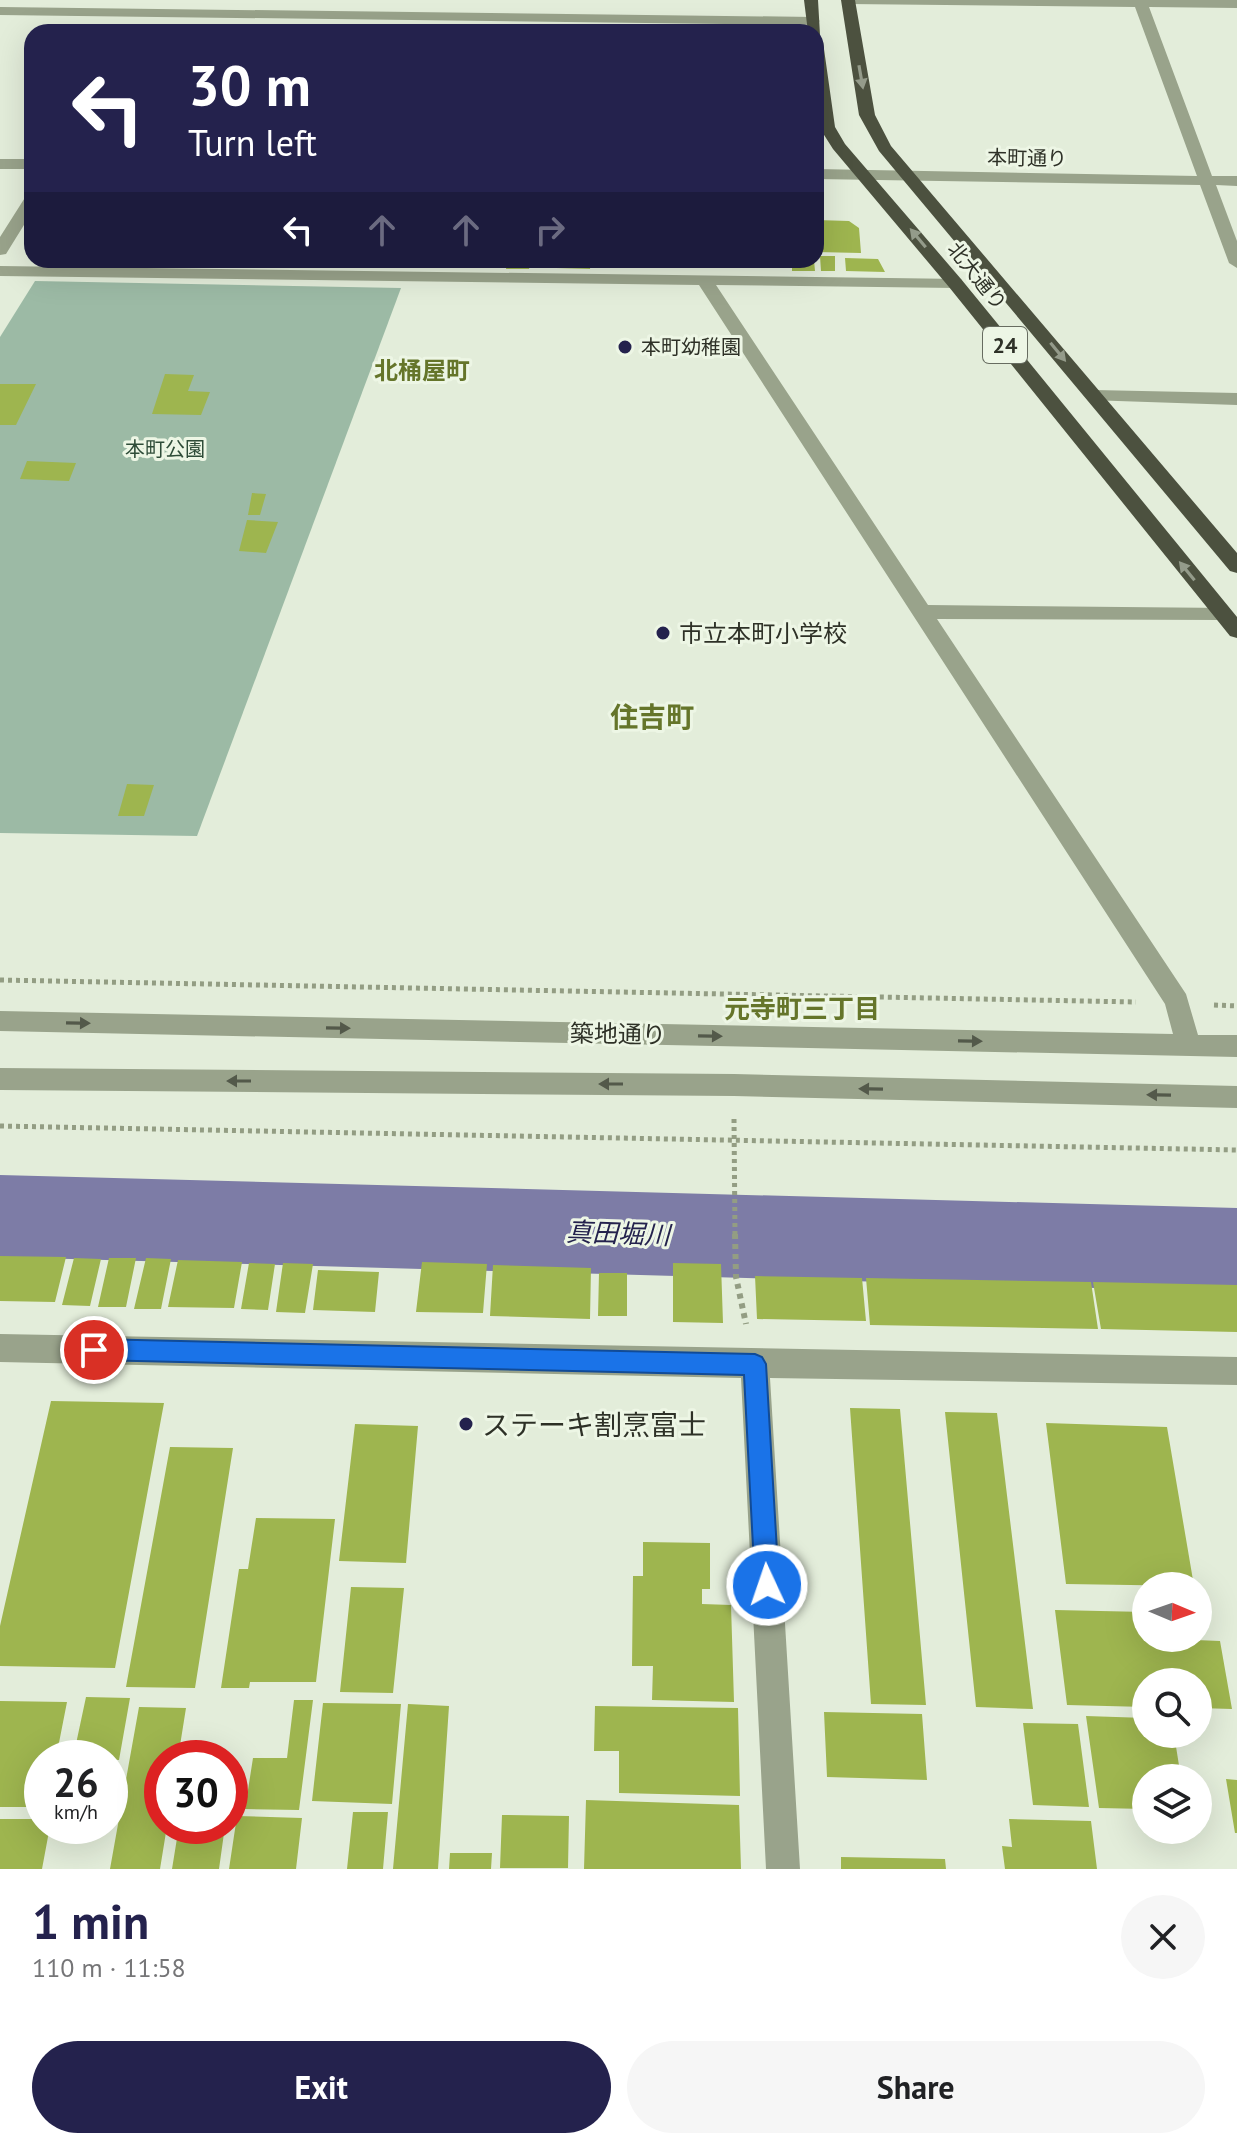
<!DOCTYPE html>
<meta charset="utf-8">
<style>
body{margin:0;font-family:"PT Sans","Noto Sans JP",sans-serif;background:#f6f6f6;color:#202124;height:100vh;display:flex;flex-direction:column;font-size:30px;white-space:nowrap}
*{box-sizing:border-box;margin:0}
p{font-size:26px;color:#757577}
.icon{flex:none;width:44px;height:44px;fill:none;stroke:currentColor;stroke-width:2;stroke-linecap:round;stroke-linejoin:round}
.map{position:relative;height:1869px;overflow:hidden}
.drawer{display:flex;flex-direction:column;background:#fff;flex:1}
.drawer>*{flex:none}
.banner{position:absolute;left:24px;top:24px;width:800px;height:244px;border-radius:24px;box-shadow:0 8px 32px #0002;background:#24224d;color:#fff;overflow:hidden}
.needle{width:52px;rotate:92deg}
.tools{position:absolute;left:1132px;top:1572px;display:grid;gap:16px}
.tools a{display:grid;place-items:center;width:80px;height:80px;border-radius:50%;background:#fff;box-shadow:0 8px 32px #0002;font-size:40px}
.speed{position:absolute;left:24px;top:1740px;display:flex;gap:16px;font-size:40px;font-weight:700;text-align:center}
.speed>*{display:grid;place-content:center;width:104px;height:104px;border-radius:50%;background:#fff;box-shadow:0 8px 32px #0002;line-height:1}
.speed small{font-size:20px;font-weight:400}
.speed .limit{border:12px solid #d22;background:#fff;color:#111}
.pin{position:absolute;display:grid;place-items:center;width:68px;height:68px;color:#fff;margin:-34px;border:4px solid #fff;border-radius:50%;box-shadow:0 2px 8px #0007}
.me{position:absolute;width:88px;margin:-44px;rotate:357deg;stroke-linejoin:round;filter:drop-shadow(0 0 6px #0008)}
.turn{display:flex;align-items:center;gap:28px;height:168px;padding:0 32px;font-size:36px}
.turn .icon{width:104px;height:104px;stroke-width:2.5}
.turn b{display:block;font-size:56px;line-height:68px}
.lanes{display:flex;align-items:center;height:76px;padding:0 32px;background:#0003;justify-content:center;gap:40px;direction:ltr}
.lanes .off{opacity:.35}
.round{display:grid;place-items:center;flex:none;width:84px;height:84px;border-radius:42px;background:#f6f6f6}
.head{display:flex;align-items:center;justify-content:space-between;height:136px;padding:0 32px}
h1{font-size:48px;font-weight:700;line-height:60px;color:#24224d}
.button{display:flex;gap:16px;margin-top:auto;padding:16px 32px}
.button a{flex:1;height:92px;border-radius:48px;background:#24224d;color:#fff;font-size:32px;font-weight:700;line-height:92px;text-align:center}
.button a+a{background:#f6f6f6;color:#202124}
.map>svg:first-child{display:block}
.green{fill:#9cbaa5}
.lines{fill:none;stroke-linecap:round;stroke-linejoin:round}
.river{fill:#7d7ca6;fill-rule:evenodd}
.building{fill:#9eb54f}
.path-far1{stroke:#939d83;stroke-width:5;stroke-dasharray:4 4;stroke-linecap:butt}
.path{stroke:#939d83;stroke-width:6;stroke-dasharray:5 5;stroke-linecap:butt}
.minor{fill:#99a38b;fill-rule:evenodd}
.highway{fill:#4c513f;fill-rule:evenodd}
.oneway{fill:#949b8a}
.oneway2{fill:#53594a}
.route{fill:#1a73e8;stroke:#114b97;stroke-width:2}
.poi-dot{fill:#24224d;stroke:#edf6e5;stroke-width:3}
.labels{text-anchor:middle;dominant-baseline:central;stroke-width:6;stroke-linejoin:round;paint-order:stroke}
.far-street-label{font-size:20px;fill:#2e3127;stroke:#edf6e5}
.far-poi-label{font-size:20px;fill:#2e3127;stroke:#edf6e5;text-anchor:start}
.far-park-label{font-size:20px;fill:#2e4c38;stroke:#edf6e5}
.shield{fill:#edf6e5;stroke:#676c60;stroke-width:2}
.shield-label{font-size:22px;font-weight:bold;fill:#2e3127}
.far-quarter-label{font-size:24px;font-weight:bold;fill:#65752a;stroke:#edf6e5}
.poi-label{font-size:24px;fill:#2e3127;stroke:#edf6e5;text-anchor:start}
.street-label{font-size:24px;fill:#2e3127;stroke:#edf6e5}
.neighbourhood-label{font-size:26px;font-weight:bold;fill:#65752a;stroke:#edf6e5}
.water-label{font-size:26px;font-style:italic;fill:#24224d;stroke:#edf6e5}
.quarter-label{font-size:28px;font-weight:bold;fill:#65752a;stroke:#edf6e5}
.near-poi-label{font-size:28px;fill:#2e3127;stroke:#edf6e5;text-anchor:start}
</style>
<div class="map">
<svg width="1237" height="1869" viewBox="0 0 1237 1869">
<rect width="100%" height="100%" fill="#e3edda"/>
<path class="green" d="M35 281 401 288 197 836 0 833V337Z"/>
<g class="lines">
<path class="river" d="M0 1175 1237 1208V1292L0 1257Z"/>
</g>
<path class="building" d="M816 220 849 221 859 228 861 253 816 252Z
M820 256H835V271H821Z
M845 258 878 259 885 272 846 271Z
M507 260H552V266H530L529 269H506Z
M557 260H591L590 269 556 268Z
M666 260H700V267H666Z
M792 260H814L815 271H792Z
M165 374 194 375 188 391 210 392 201 415 152 414Z
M0 384H36L16 425H0Z
M27 461 76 463 69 481 20 479Z
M252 493 266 494 260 515H248Z
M247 520 278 522 266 553 239 551Z
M127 784 154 785 144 816H118Z
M0 1256 66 1257 55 1302 0 1301Z
M74 1258 101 1259 90 1306 62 1305Z
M109 1258H136L126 1307H98Z
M146 1258 171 1259 161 1309H134Z
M178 1260 242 1262 234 1308 168 1307Z
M422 1262 487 1264 483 1313 416 1312Z
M249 1263 275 1264 268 1310 241 1309Z
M283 1263 313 1264 305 1313 276 1312Z
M673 1263 721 1264 723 1323 673 1322Z
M493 1265 591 1268 590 1319 490 1316Z
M318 1270 379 1272 375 1312 313 1310Z
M599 1273H627V1316H598Z
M755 1276 862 1278 866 1321 757 1319Z
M866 1278 1091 1282 1098 1329 870 1325Z
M1093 1282 1237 1285V1332L1101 1329Z
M51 1401 164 1403 115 1668 0 1666V1626Z
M850 1408 900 1409 926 1705 871 1704Z
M945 1412 997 1413 1033 1709 976 1707Z
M1046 1423 1167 1427 1194 1586 1066 1584Z
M355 1424 418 1426 406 1563 339 1561Z
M170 1447 233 1448 195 1688 126 1687Z
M256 1518 335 1519 316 1682H250L249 1688H221L239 1569H248Z
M643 1542 710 1543V1589H702V1604L731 1605 734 1702 652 1700 653 1666H632L633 1576H643Z
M351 1587 404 1588 393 1693 340 1692Z
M1055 1610 1146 1612V1638L1220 1641 1232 1709 1198 1708V1682H1146V1707L1067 1705Z
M86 1697 130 1698 119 1760 73 1758Z
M294 1700H313L299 1810 245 1809 253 1758H287Z
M0 1701 67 1702 56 1758H42V1807H0Z
M323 1703 401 1704 392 1804 312 1801Z
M408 1704 449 1706 438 1869H393Z
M595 1706 738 1708 740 1796 619 1793V1751H594Z
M139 1707 186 1708 178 1758H162V1826H167L160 1869H110Z
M824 1712 922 1714 927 1780 827 1777Z
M1086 1716 1146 1718V1734H1174L1181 1778H1146V1809L1099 1808Z
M1023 1723 1078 1724 1089 1807 1033 1805Z
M1226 1779 1237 1780V1833H1235Z
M586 1800 739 1805 741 1869H584Z
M353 1812H388L383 1869H347Z
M502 1815 569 1816 568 1868H500Z
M237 1816 302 1818 296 1869H229Z
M0 1819H42V1826H50L42 1869H0Z
M1009 1819 1091 1821 1097 1869H1005L1002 1846 1012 1847Z
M179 1826H225L219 1869H172Z
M450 1853H492L491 1869H449Z
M841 1857 945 1859 946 1869H841Z"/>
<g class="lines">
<path class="path-far1" d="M0 980 1136 1002
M1214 1005 1237 1006
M734 1119 735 1236
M0 1126 1237 1150"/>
<path class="path" d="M735 1234 736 1277 746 1324"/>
<path class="minor" d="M841 0H1237V8L1149 7 1212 176H1237V186L1216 185 1237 241V268L1229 263 1200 185 816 179V169L1197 176 1135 7 848 4Z
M0 7 813 17 820 21 813 25 0 15Z
M0 159H32V169H0Z
M32 194V212L6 254 0 255V237L26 196Z
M0 266 961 279 963 283 961 287 955 288 716 285 928 605 1228 608 1231 613 1228 618 1221 620 937 619 1186 994 1198 1035H1237V1057L0 1031V1011L1173 1034 1165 1004 699 285 0 276Z
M1094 390 1237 393V405L1088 400 1085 396Z
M0 1068 734 1074 1237 1086V1108L734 1096 0 1090Z
M0 1334 1237 1357V1385L770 1378 800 1869H766L741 1378 0 1362Z"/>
<path class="highway" d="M804 0H818L820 35 808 32Z
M841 0H855L875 115 891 146 1237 553V573L1230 571 879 151 859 115Z
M816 38 823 42 835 127 845 144 961 279 1237 617V638L1230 636 949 287 833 149 819 127Z"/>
</g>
<defs><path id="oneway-solid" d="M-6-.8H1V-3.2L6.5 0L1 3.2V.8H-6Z" transform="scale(2)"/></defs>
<g class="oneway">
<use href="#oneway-solid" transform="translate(861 77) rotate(80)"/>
<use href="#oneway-solid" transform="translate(918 238) rotate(-130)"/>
<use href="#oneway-solid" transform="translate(1058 352) rotate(51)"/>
<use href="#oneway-solid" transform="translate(1187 571) rotate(-129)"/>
</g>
<g class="oneway2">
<use href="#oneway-solid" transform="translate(78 1023) rotate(1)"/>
<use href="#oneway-solid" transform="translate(338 1028) rotate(1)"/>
<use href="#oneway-solid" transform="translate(710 1036) rotate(1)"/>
<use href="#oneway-solid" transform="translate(970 1041) rotate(1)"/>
<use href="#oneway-solid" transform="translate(239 1081) rotate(-180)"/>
<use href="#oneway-solid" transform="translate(611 1084) rotate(-180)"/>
<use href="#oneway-solid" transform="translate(871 1089) rotate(-179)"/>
<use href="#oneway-solid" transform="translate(1159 1095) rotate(-179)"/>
</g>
<path class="route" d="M94 1339 755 1354 762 1357 766 1364 779 1585 776 1594 767 1597 759 1594 755 1585 744 1375 94 1360 87 1357 84 1350 87 1342Z"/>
<g class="poi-dot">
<circle cx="625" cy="347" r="8"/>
<circle cx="663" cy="633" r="8"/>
<circle cx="466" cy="1424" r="8"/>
</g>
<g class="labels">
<g class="far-street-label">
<text transform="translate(1027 158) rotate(1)">本町通り</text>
<text transform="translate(977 276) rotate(51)">北大通り</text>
</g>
<g class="far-poi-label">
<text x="641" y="347">本町幼稚園</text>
</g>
<g class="far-park-label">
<text x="165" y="449">本町公園</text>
</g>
<rect class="shield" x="983" y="327" width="44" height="36" rx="6"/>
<g class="shield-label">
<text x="1005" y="345">24</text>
</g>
<g class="far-quarter-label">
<text x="422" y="370">北桶屋町</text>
</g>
<g class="poi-label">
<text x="679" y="633">市立本町小学校</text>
</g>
<g class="street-label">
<text transform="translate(618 1034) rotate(1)">築地通り</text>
</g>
<g class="neighbourhood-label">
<text x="802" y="1008">元寺町三丁目</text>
</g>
<g class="water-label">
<text transform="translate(618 1233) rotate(2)">真田堀川</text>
</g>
<g class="quarter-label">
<text x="652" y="716">住吉町</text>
</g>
<g class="near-poi-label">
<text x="482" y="1424">ステーキ割烹富士</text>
</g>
</g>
</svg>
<div class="tools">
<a><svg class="needle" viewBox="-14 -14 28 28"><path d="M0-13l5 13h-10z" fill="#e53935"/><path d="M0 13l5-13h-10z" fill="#757577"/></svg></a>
<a><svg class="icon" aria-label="search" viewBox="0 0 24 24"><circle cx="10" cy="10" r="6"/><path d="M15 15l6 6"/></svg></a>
<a><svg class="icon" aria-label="layers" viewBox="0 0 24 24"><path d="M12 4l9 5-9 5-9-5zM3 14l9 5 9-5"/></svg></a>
</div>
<div class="speed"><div>26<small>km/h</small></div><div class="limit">30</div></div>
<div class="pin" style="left:94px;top:1350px;background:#d93025"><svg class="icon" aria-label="arrive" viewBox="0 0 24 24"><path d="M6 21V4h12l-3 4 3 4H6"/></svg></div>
<svg class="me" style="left:767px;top:1585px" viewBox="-20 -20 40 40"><circle r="17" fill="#1a73e8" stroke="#fff" stroke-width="3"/><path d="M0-11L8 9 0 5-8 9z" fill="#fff"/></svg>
<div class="banner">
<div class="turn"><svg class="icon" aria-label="left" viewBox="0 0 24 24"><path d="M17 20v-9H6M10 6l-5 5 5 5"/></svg><div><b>30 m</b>Turn left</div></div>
<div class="lanes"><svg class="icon" aria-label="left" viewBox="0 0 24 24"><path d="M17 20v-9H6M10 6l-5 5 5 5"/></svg><svg class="icon off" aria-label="ahead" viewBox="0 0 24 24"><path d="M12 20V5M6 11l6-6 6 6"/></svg><svg class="icon off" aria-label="ahead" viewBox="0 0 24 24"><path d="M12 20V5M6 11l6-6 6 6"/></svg><svg class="icon off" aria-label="right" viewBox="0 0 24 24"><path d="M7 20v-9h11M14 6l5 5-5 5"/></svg></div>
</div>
</div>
<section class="drawer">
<div class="head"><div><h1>1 min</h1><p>110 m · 11:58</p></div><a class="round"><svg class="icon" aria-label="close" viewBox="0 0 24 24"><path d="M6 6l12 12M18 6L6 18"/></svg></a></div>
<div class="button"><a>Exit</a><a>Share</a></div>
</section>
